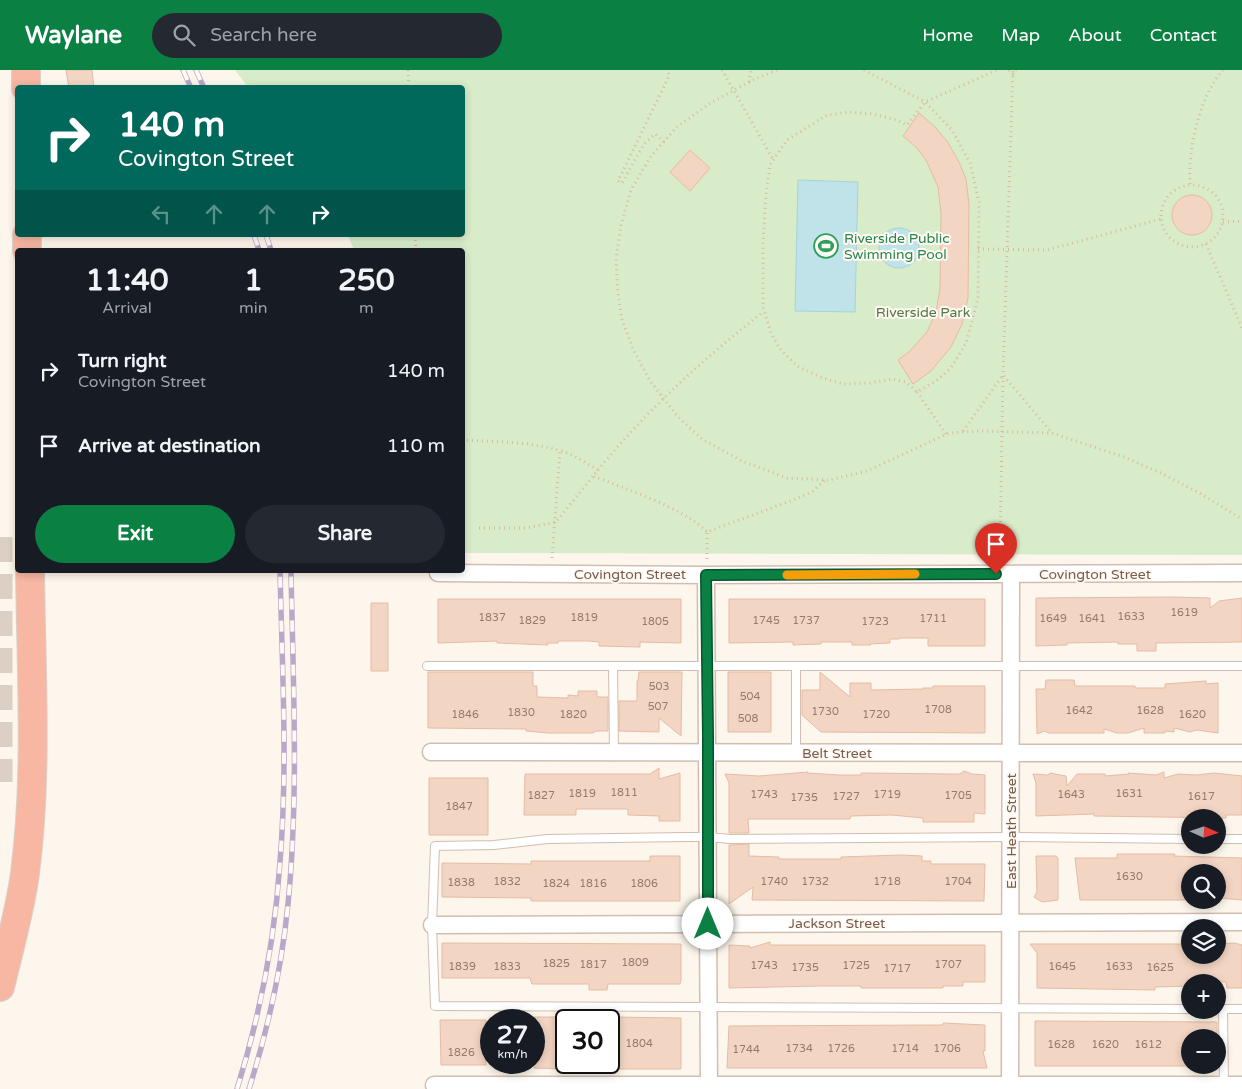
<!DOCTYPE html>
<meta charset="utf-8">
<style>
body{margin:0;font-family:"Varela Round",sans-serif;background:#242831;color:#f1f3f6;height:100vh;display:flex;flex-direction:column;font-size:19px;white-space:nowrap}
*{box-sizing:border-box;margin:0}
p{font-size:16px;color:#9ea1a6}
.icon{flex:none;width:28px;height:28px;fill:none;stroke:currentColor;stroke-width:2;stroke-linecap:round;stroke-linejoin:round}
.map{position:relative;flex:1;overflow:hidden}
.side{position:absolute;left:15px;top:178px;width:450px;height:325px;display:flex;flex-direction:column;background:#171b24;border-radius:5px;box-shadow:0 2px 8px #0003}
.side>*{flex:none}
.banner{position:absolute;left:15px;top:15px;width:450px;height:152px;border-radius:5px;box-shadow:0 2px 8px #0003;background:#00695c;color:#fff;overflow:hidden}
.needle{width:32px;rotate:93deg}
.tools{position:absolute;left:1181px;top:739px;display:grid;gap:10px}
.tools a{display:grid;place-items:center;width:45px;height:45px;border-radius:50%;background:#171b24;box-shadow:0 2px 8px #0003;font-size:25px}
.speed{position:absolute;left:480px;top:939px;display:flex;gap:10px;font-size:25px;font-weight:700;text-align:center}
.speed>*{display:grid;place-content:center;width:65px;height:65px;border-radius:50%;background:#171b24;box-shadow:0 2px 8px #0003;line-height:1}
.speed small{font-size:12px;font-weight:400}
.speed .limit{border:2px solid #111;border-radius:8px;background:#fff;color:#111}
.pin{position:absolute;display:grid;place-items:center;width:42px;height:42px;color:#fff;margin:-51px -21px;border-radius:50% 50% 50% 0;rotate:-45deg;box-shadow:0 0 5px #0007}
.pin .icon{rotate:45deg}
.me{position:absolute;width:55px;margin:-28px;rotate:0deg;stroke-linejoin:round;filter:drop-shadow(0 0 4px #0008)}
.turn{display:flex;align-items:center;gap:18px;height:105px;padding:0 20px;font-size:22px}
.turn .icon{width:65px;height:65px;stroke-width:2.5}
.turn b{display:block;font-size:35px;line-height:42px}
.lanes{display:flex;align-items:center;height:48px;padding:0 20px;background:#0003;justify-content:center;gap:25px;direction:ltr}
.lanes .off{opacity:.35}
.eta{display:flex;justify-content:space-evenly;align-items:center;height:85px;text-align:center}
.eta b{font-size:30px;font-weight:700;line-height:35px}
.cta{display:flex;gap:10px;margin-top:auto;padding:10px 20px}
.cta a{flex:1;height:58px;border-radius:30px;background:#0b8043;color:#fff;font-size:20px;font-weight:700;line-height:58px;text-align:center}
.cta a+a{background:#242831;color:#f1f3f6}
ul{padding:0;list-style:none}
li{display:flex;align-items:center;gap:15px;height:75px;padding:0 20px}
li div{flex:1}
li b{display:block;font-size:19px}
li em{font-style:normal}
header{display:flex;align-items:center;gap:30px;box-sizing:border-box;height:70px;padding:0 25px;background:#0b8043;color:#fff}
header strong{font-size:24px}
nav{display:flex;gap:28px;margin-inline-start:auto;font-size:18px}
.search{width:350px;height:45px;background:#242831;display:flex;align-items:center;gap:12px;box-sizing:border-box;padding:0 18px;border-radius:28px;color:#9ea1a6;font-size:19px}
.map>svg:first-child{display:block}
.green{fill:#d8ecc9}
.water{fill:#bfe3e8;stroke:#a5d3da}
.building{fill:#f3d5c3;stroke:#e6bba3}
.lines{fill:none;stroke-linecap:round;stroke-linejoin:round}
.primary-tunnel{stroke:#dcd0c4;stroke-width:25;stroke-dasharray:25 12;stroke-linecap:butt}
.lane-casing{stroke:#d1beb0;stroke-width:10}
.street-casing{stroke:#d1beb0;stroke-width:19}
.highway-casing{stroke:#dad1cd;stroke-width:30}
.path{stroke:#d9b8a5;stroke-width:3;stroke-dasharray:1 4;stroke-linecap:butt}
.lane{stroke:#fff;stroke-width:8}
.street{stroke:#fff;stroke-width:16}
.highway{stroke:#f7b7a3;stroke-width:28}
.rail-casing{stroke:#b9a8c9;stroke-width:5.5}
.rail{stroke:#fffaf3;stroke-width:4;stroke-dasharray:11;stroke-linecap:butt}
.route-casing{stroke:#07532c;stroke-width:12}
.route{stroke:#0b8043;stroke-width:9}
.slow{stroke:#f59e0b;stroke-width:9}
.labels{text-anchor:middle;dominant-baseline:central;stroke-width:4;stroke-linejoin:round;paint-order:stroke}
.number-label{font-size:11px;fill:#987a6a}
.leisure-label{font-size:14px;fill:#27864d;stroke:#fffaf3;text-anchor:start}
.park-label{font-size:14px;fill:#537a41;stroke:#fffaf3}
.street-label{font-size:14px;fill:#7a5c4d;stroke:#fffaf3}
</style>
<header>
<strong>Waylane</strong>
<div class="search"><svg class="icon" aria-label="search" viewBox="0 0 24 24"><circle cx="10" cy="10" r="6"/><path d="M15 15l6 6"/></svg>Search here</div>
<nav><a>Home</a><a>Map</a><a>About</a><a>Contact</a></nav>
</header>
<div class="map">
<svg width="1242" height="1019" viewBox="0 0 1242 1019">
<rect width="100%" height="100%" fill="#fdf6ec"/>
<path class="green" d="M235 0H1242V485L463 483 462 180H354L348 165H462V18L248 17Z"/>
<path class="water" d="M798 110 858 112 855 242 795 241Z
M879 178a20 20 0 1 1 40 0a20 20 0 1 1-40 0Z"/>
<path class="building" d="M66 0H92L94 18H69Z
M919 43 934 56 947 71 959 92 966 109 969 134 968 228 962 254 951 277 931 301 913 314 898 290 909 282 927 262 936 242 940 219 941 143 938 117 926 90 916 77 903 66Z
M690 80 710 98 690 121 670 102Z
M1172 145a20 20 0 1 1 40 0a20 20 0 1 1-40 0Z
M1173 527 1210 528V538L1219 531 1242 528V572L1156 573V581H1137V574H1118V572L1067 573V575L1036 576V528Z
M438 529H681V573L640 572V577L599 576V572L589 571H558V573H547L548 575 497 573V571L438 573Z
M729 529H985V576H928V568H900L899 569H890V573L870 574 871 575H852V572H821V574L793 575V572L729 573Z
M371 533H388V601H371Z
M428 602H533V616H537V627L568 628V625L578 626V621H597V627H608V661H596L593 663H548L526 661V659L428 658Z
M639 602H682L681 666 659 648V662L619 661V631H637V611L638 610Z
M728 602H771V662H728Z
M820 602 850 627V613H871V620L923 619V618H933V616H985V663L821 662 802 645V620H820Z
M1046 610H1074L1075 616H1135V618H1165V614L1206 611V614L1218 613V663L1197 660 1190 662 1174 658V662L1165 661V663H1144V658L1128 663H1117L1104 659V663H1048L1045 661 1037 664 1036 619H1045Z
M659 698V709L680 703V751H659V746L628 745V739H576V745H524L525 704H650Z
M964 701 972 704 985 705V744L974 743V752H923V748L892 745 851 746 850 749H748L749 763H729V713L725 704 759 706 808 702 807 703 839 705H861V703L951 704H960Z
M1164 702V708L1178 704 1196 705 1214 703 1242 706V745H1226V748L1094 746V744L1036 746V713L1033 704 1048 705 1050 703 1066 706 1067 716 1077 704H1105V706L1129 704 1128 703 1156 705Z
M429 708H488V765H429Z
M749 774V786L779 787V789H841V787L901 785 922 786V791H931V794H985L984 831 752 830 753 817 729 834V775Z
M1117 784H1175L1174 786 1242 788V830L1218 828V802H1190V830H1080L1075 788H1117Z
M650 786H680V831H531V828L442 827V793L531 794V791H650Z
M1036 786H1056L1058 788V830L1042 832 1034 827 1037 822Z
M770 872V875H985V912H963V916H943V918H861V916H821L729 918V875L750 876V878Z
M442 873 681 874V910L680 914H608L607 920H589V914H532L530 908H442Z
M1235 873 1242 875V918H1227L1226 912H1190V916L1155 917V920L1037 918V883L1030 874H1190V885H1218V874Z
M534 947H566V999L534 998Z
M609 947 681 948V999H609Z
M440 950H486V995H441Z
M1035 951 1217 952V968H1190V996H1035Z
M943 953 985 955V981H983L987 998H727L729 956 933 955H943Z"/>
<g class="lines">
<path class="primary-tunnel" d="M0 467V712"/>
<g class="lane-casing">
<path id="lane" d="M427 596H1242
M613 596 614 682
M796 596V683
M1190 769 1011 767 730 769 708 767H686L547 769 494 775 435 776 432 855 435 936 1190 939
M1218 769H1242
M1219 939H1242
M1223 939 1224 1016"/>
</g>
<g class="street-casing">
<path id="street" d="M438 503 706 505 1242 503
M706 505 709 1015
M431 682 1242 683
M432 855 1242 852
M434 1015H1242
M1010 1019 1011 504"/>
</g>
<g class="highway-casing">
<path id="highway" d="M26 0V18
M27 165V180
M0 917C9 879 20 841 25 803 38 703 31 600 30 500"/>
</g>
<path class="path" d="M408 0 409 18
M722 0 773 89
M777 0 755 9 712 32 677 57 651 86 631 120 621 155 616 188 618 223 622 250 634 281 650 311 678 347 702 369 742 391 787 408 829 410 867 401 949 363 979 361 1052 363 1124 387 1161 403 1203 425 1242 449
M864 0 925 32 952 60 970 93 979 132 978 229 966 273 951 298 936 311 917 322 906 312 892 309 870 313 843 314 820 307 797 296 779 278 771 263 763 237V173L766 124 770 95 787 70 827 45 850 42 873 44 897 50 907 55 925 32 997 0
M1009 0 1013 4 1016 0
M749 12 751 0
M664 72 655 64 644 74 622 113 618 111 669 6 668 0
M1190 114C1188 79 1199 27 1223 0
M1161 146a31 31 0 1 1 62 0a31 31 0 1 1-62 0Z
M1223 152 1242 151
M415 165 416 180
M1206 174 1242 258
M978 179 1047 180 1161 149
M917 322 946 364
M963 361 1003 305 1052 363
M462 370C495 372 529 371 561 381
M598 400C647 340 702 290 763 242
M479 458H526L556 452 594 405
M1000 482 1003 305 1013 0
M552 488 560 380 574 386 598 400 593 406C626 419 684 438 707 462L793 430 812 422 825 410
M707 489V462"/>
<use href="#lane" class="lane"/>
<use href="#street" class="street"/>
<use href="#highway" class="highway"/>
<g class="rail-casing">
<path id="rail" d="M183 0 191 18
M196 0 204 18
M254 165 259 180
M266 165 271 180
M237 1019C260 945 275 869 280 792 288 695 282 597 280 500
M249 1019C268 959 282 896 288 834 299 723 293 611 291 500"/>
</g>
<use href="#rail" class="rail"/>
</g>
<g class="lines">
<g class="route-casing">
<path id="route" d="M708 854V667L706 505 996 504"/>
</g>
<use href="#route" class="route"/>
<path class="slow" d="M787 505 915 504"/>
</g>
<defs>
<g id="stadium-ring" transform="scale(1.25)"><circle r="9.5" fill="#fffaf3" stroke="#2e9e5b" stroke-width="1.5"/><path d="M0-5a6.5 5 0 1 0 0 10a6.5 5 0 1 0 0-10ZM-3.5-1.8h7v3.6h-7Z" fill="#2e9e5b"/></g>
</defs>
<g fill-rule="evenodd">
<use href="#stadium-ring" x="826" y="176"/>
</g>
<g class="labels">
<g class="number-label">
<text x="1184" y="542">1619</text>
<text x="1131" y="546">1633</text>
<text x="492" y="547">1837</text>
<text x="584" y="547">1819</text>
<text x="933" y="548">1711</text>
<text x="1053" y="548">1649</text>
<text x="1092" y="548">1641</text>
<text x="532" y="550">1829</text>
<text x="766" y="550">1745</text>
<text x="806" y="550">1737</text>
<text x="655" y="551">1805</text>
<text x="875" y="551">1723</text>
<text x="659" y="616">503</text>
<text x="750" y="626">504</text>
<text x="658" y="636">507</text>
<text x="938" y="639">1708</text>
<text x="1079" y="640">1642</text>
<text x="1150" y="640">1628</text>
<text x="825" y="641">1730</text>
<text x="521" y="642">1830</text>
<text x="465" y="644">1846</text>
<text x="573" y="644">1820</text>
<text x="876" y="644">1720</text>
<text x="1192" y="644">1620</text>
<text x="748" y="648">508</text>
<text x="624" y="722">1811</text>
<text x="582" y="723">1819</text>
<text x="1129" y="723">1631</text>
<text x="764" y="724">1743</text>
<text x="887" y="724">1719</text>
<text x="1071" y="724">1643</text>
<text x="541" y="725">1827</text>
<text x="958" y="725">1705</text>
<text x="846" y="726">1727</text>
<text x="1201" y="726">1617</text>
<text x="804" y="727">1735</text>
<text x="459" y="736">1847</text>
<text x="1129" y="806">1630</text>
<text x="507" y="811">1832</text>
<text x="774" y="811">1740</text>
<text x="815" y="811">1732</text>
<text x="887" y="811">1718</text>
<text x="958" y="811">1704</text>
<text x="461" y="812">1838</text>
<text x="556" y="813">1824</text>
<text x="593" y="813">1816</text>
<text x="644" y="813">1806</text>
<text x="635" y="892">1809</text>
<text x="556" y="893">1825</text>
<text x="593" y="894">1817</text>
<text x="948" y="894">1707</text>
<text x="764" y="895">1743</text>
<text x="856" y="895">1725</text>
<text x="462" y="896">1839</text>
<text x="507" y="896">1833</text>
<text x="1062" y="896">1645</text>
<text x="1119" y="896">1633</text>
<text x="805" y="897">1735</text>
<text x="1160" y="897">1625</text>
<text x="897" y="898">1717</text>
<text x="639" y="973">1804</text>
<text x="1061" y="974">1628</text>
<text x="1105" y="974">1620</text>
<text x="1148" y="974">1612</text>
<text x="799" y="978">1734</text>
<text x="841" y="978">1726</text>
<text x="905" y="978">1714</text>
<text x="947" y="978">1706</text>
<text x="746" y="979">1744</text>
<text x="461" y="982">1826</text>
</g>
<g class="leisure-label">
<text x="844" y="168">Riverside Public<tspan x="844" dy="16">Swimming Pool</tspan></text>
</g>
<g class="park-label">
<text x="923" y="242">Riverside Park</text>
</g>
<g class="street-label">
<text x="630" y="504">Covington Street</text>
<text x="1095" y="504">Covington Street</text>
<text x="837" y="683">Belt Street</text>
<text transform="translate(1011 761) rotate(-90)">East Heath Street</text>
<text x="837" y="853">Jackson Street</text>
</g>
</g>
</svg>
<div class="tools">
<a><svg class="needle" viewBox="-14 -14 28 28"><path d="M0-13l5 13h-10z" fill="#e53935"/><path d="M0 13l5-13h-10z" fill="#9ea1a6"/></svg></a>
<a><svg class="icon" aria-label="search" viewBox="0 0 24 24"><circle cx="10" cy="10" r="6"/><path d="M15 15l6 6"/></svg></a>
<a><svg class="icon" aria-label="layers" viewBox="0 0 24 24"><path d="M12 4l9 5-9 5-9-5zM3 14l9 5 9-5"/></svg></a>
<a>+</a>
<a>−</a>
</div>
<div class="speed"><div>27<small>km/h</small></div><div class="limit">30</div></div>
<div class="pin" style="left:996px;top:504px;background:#d93025"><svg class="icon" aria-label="arrive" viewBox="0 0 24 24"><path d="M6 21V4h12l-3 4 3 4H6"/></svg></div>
<svg class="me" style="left:708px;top:854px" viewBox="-20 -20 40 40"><circle r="19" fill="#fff"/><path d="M0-13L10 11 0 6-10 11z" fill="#0b8043"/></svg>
<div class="banner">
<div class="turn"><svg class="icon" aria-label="right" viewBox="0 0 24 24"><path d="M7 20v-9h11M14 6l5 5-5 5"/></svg><div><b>140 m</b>Covington Street</div></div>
<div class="lanes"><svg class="icon off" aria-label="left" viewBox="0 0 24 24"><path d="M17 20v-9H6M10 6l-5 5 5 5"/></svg><svg class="icon off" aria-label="ahead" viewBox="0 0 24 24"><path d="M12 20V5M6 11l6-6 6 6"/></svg><svg class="icon off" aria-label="ahead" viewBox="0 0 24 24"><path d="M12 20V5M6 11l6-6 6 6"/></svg><svg class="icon" aria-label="right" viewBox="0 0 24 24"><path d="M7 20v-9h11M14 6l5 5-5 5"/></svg></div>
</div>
<section class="side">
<div class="eta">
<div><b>11:40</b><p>Arrival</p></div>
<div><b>1</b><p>min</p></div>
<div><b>250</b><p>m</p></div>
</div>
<ul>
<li><svg class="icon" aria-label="right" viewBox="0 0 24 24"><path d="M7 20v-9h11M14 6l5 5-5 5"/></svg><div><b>Turn right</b><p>Covington Street</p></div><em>140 m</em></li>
<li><svg class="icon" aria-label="arrive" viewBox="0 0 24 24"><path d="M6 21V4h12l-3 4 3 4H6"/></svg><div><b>Arrive at destination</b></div><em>110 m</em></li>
</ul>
<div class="cta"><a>Exit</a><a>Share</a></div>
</section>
</div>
